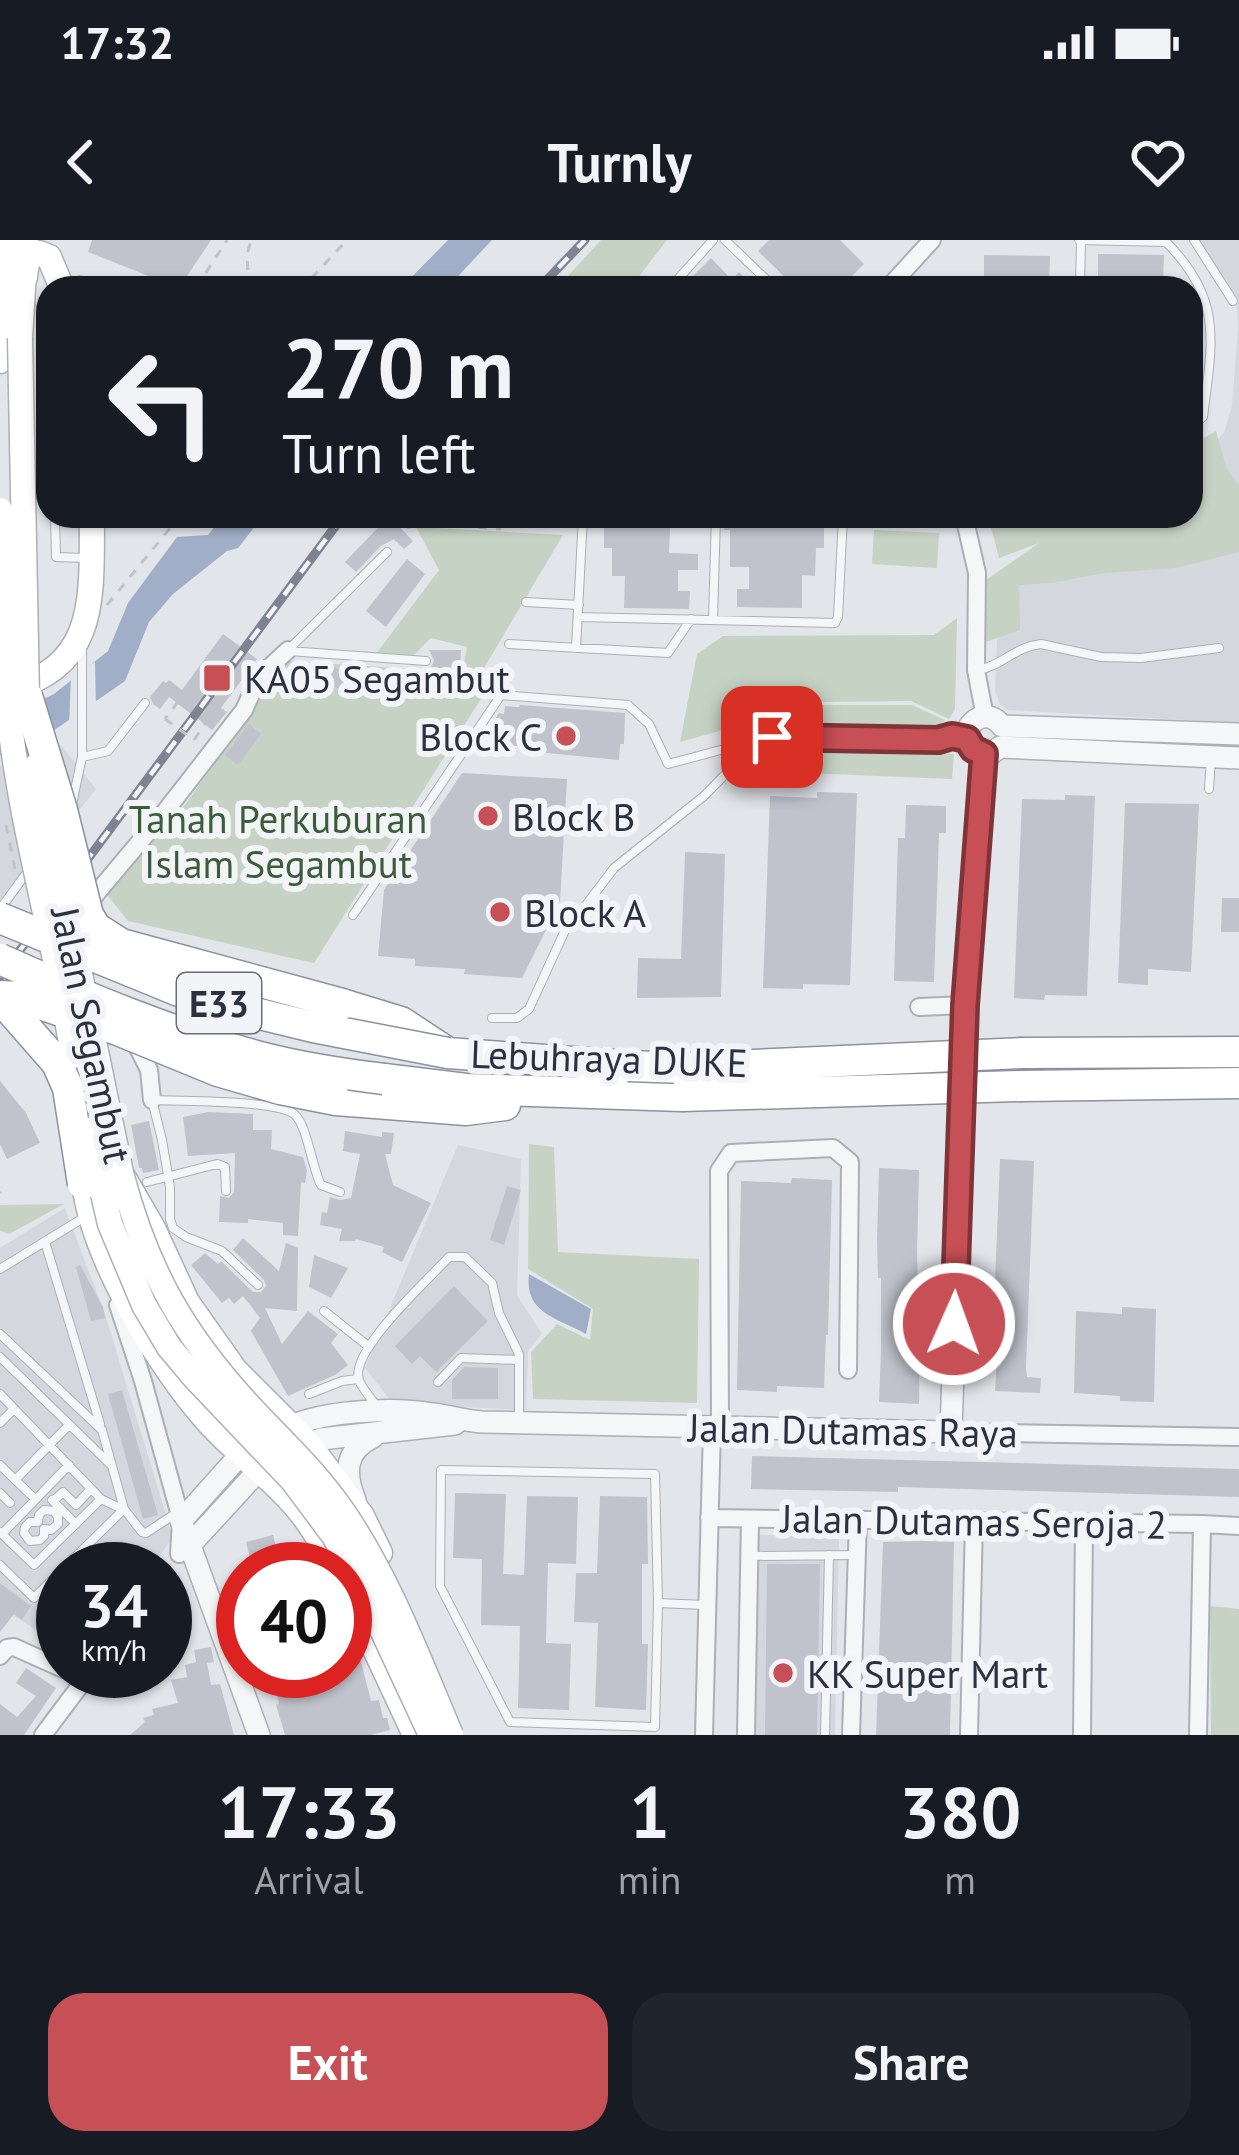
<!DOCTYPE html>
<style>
body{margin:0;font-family:"PT Sans",sans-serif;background:#20242c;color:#f1f3f6;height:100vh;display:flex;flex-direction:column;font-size:45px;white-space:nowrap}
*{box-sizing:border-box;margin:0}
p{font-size:39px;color:#9ea1a6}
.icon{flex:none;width:66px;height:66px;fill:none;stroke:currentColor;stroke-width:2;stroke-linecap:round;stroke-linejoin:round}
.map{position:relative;height:1495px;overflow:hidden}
.drawer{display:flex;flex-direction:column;background:#171b24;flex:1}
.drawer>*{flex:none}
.top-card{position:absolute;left:36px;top:36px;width:1167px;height:252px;border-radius:36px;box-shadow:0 3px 9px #0004;background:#171b24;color:#f1f3f6;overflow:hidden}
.speed{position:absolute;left:36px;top:1302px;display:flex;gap:24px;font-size:60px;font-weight:700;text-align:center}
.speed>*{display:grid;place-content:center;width:156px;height:156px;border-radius:50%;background:#171b24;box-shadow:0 3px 9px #0004;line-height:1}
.speed small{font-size:30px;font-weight:400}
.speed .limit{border:18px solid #d22;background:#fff;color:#111}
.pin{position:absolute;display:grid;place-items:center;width:102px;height:102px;color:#fff;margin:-51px;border-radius:24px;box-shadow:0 6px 18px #0006}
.me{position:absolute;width:132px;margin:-66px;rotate:2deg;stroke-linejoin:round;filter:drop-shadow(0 0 9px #0008)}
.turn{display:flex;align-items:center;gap:42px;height:252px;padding:0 48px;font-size:54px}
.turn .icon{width:156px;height:156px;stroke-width:2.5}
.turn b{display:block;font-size:84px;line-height:102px}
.eta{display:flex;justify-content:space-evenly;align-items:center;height:204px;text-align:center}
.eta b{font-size:72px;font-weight:600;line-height:84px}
.button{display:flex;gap:24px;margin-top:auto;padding:24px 48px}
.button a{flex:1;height:138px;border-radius:36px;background:#c65055;color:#fff;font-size:48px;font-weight:600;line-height:138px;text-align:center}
.button a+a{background:#20242c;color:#f1f3f6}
.status{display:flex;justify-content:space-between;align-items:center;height:84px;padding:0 60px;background:#171b24;direction:ltr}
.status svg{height:33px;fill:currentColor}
header{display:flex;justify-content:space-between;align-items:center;height:156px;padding:0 48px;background:#171b24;font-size:54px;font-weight:600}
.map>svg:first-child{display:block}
.built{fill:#d5d7df}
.green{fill:#c6d3c4}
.water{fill:#a0afc7}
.pier{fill:#e2e5ea}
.building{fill:#c0c3cc}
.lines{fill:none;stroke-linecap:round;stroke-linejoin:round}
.service-casing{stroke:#abafb7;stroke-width:10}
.minor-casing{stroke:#abafb7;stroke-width:20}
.tertiary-casing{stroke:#abafb7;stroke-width:24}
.secondary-casing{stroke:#abafb7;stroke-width:27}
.motorway-casing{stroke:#8b91a0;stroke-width:33}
.path{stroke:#c0c3c8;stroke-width:3;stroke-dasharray:9 9;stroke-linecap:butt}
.service{stroke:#f5f6f8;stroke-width:8}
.minor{stroke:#f5f6f8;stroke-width:16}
.tertiary{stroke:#f5f6f8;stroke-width:21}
.secondary{stroke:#fff;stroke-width:24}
.motorway{stroke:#fff;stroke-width:30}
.rail-casing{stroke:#7d8392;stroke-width:9}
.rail{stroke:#f2f4f7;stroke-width:4.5;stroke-dasharray:14;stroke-linecap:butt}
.secondary-bridge-casing{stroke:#abafb7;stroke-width:27;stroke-linecap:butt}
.motorway-bridge-casing{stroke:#8b91a0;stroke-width:33;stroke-linecap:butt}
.path-bridge{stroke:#c0c3c8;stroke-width:3;stroke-dasharray:9 9;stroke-linecap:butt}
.secondary-bridge{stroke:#fff;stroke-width:24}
.motorway-bridge{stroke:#fff;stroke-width:30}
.route-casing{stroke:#813437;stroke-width:30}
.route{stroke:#c65055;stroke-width:21}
.poi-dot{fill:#c65055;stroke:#f2f4f7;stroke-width:4.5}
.labels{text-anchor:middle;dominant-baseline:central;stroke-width:12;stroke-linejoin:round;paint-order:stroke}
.shield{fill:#f2f4f7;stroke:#676c78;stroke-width:3}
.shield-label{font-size:36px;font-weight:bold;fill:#2b3141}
.poi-label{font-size:39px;fill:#2b3141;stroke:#f2f4f7;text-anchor:start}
.park-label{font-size:39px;fill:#3c5c3a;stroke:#f2f4f7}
.street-label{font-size:39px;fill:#2b3141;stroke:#f2f4f7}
</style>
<div class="status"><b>17:32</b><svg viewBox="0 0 49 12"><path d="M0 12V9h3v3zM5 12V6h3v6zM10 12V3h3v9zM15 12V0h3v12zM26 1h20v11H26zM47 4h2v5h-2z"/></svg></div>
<header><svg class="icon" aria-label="back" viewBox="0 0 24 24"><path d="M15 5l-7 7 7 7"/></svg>Turnly<svg class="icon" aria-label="heart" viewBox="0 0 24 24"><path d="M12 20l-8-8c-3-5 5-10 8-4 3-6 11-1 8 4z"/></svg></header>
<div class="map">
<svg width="1239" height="1495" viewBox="0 0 1239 1495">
<rect width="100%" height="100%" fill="#e2e5ea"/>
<path class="built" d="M1198 0H1239V483L1008 470 1000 465 995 450 999 355 1006 329 1029 310 1090 276H1191L1206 212 1224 193 1232 166 1238 90 1237 60Z
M61 505 96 549 0 671V526Z
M458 905 521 919 517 1055 542 1094 528 1111 526 1170 393 1164 365 1128Z
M65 968 105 1074 173 1298 149 1329H63V1407L0 1367V1008Z
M741 1294 839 1297 835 1495H736Z"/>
<path class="green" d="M601 0H667L630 48H557Z
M1216 191 1227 229 1239 245V312L1176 328 1105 333 1051 343 1019 345 1020 390 983 403 986 340 1039 303 999 318 988 276H1064V287L1082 276H1191V205Z
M416 287 563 295 481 433 496 435 314 723 128 681 105 652 180 572 287 421 462 432 467 407 431 398 414 415 376 414 439 330Z
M874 290 939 293 937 328 872 324Z
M957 378 955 469 949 479 911 461 739 463 737 486 680 502 697 414 723 396 934 395Z
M742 465H912L945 480 931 491 778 489 742 498Z
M771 503 954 514 952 539 757 531Z
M529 904 554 907 558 1012 699 1019 697 1163 533 1159 531 1112 557 1084 590 1100 593 1069 528 1029Z
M64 964 9 994 0 991V965Z
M1210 1366 1239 1369V1495H1211Z"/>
<path class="water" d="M448 0H492L447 48H401Z
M223 276H263L238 308 227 311 173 354 149 382 125 441 53 491 0 515V480L54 454 108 411 128 363 177 297 208 295Z
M529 1034 591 1069 586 1094C557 1078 524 1073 529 1034Z"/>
<path class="pier" d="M95 422 96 470 69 487 71 436Z"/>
<path class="building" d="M92 0H211L179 48 88 12Z
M769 0H840L864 24 840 48H812L806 41 796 48 758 11Z
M1098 14 1164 15 1163 48H1106V42L1098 41Z
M984 15 1050 16 1049 44H1041V48H984Z
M711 18 732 40 739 32 755 48H681Z
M389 276 413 301 404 309 394 299 381 306 356 332 345 322Z
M604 276H708L707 288H670L669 313 698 314V330H678V351H690L689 369 624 368 625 336H612V308H604Z
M724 276H824V308H816L815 336 802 335V368L737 367V349H749V327H730V290H724Z
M407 319 425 334 386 387 366 371Z
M223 394 257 419 221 468 227 472 212 490 169 457 160 469 153 464 150 457 163 441 166 443 169 440 182 450Z
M429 410H461L460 428H431L434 420Z
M317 423 346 431 341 449 312 441Z
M520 465 625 473 624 504H620L619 520 527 511V507L506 505 507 489 492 488V483L499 473 504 474 505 466 519 467Z
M249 484 261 494 238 525 225 515Z
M462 533 567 539 560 662 522 738 464 734 465 729 415 726V719L378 716 384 650Z
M817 552 857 553 850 745 803 744V749L763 748 770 556 817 558Z
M1065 555 1095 556 1087 756 1045 755 1044 760 1014 758 1022 559 1065 560Z
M1125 563 1199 564 1191 732 1148 729V745L1118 743Z
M906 565 946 566V593H939L934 742 894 741 898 598H905Z
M685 612 725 614 721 757 637 758 638 718 681 719Z
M1222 658H1239V692H1221Z
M0 841 26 873 40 903 7 919 0 904Z
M208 872 253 874V890H272L271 909 303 917 307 931 305 943 301 942 298 996 283 995V983L248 979V983L219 982 220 956 229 958 234 952 235 913 188 916 183 877Z
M149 881 159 930 143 933 142 928H139L131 885Z
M345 891 382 897V892L394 893 391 914H385L393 945 431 963 402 1022 382 1012 384 1007 356 999 355 1001H339L342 989 320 985 322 972 327 973 330 957 340 960 351 958 360 914 343 911Z
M1000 919 1034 921 1026 1127 1027 1137 1041 1138 1040 1153 995 1151 997 1116H992Z
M879 928 919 930 917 1013 918 1048H920L919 1164 879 1162 881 1109V1038H878L877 1001Z
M792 938 832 940 828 1095H826L824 1148 777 1146V1152L737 1150 741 941 791 943Z
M507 946 521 950 504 1005 490 1000Z
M243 998 279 1031 286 1003 298 1008 297 1071 265 1068 282 1104 308 1071 338 1094 331 1103 348 1125 335 1135 288 1156 251 1091 260 1078 243 1056 234 1064 229 1058 222 1063 191 1025 205 1013 218 1024 221 1021 253 1052H261L266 1046 264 1040 233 1010Z
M314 1015 348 1028 331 1058 309 1047Z
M80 1025 103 1067 105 1078 91 1081 76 1027Z
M454 1046 488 1081 436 1132 420 1116 412 1124 395 1106Z
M1122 1067 1156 1069 1154 1162 1120 1161V1156L1074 1153 1076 1071 1122 1074Z
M464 1127 498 1128V1159H452V1140Z
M122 1150 158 1275 143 1279 108 1154Z
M752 1216 1239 1229V1257L898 1247V1252L751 1249Z
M455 1253 506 1254 503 1334 524 1335 527 1256 578 1257 576 1324 548 1323 547 1356 546 1403 571 1404 569 1470 518 1468 520 1386 481 1385 482 1319 453 1318Z
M600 1256 647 1257 648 1324H642V1404H648L646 1470 595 1467 598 1383 574 1382 576 1333H597Z
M273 1295 277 1311 250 1318 246 1302Z
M923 1301 954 1302 950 1495H876L883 1302Z
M125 1302 148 1320 141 1329H104Z
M767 1324H820L817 1495H765Z
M0 1343 31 1366 22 1380 14 1374 0 1392Z
M63 1345V1406L40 1390 55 1368 49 1364Z
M211 1407 214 1422 207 1423 211 1445 220 1444 234 1495H130L145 1482 143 1478 154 1475 152 1469 178 1463 171 1440 187 1437 185 1425 196 1422 194 1410Z
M359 1414 371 1461 379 1460 383 1478H387L390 1490 371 1495H285L276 1465 279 1463 271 1434 280 1431H345V1418Z
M26 1428 56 1448 24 1495H0V1464L17 1477 36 1456 16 1443Z"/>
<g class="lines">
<g class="service-casing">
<path id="service" d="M725 0 775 48
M1079 0 1166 2C1224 60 1212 103 1203 177L1191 186
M1194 0 1233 61
M670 48 713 0
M1080 48 1081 0
M55 276 56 317 86 318
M526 362 579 365
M578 377 835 383 838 377 843 276
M713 379 716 276
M509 404 668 413 691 379
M576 408 583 276
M289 409 387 312
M289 411 426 421
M978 430C1002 426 1016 406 1041 404L1101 417 1141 418 1219 408
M82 517 108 511 145 463
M1209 549 1211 517
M72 564 82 517V406
M1 668 28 631
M353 675 501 455 628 465 649 484 668 524 758 500
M492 778H517L529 769 567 686 583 669 614 628 704 556 759 500 772 497 938 500 952 496 967 499
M147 942 217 924 225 927 226 951
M45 1002 100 1184
M0 1029 80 980
M258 1045 222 1011 186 997 173 988 170 979V947L162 900 152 860C179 861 275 860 294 874 307 884 312 928 321 945L340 952
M324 1071 368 1106
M0 1094 102 1190 124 1269
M0 1117 111 1225
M438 1142 461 1118 519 1120
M0 1154 101 1259 122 1269
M309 1154 342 1141 358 1139
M375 1165C371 1157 362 1149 359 1140 349 1111 429 1039 449 1017H465L492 1043 499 1073 519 1114V1179
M0 1183 14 1169
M0 1225 35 1259
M441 1230 655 1234 658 1363 655 1487 510 1482 440 1346Z
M15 1240 69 1185
M0 1253 10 1263
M52 1260 76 1284
M53 1261 63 1252 76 1265 91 1249
M44 1270 54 1271 58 1277V1284L51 1290 44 1289V1296L40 1300 30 1301 24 1293 25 1287 30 1282H38L39 1275Z
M0 1292 34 1325 101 1259
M2 1294 69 1225
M750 1316 855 1315
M0 1325 34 1358 63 1329
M63 1329 124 1269 142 1292 146 1293 178 1272
M658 1363 705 1365
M825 1495 829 1315"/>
</g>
<g class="minor-casing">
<path id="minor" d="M888 48 932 0
M964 276 977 333 976 430 985 477
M85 667 164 573 244 470 259 437 288 410
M919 767 965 765
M133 798 149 830 152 860
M118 1065 143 1141 179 1272 181 1281 179 1314 191 1304
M720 1188 719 931 731 913 833 908 850 922 848 1130
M951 1192 1239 1197
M709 1278 1202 1284 1239 1286
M0 1416 7 1408 14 1407 63 1429
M43 1495 91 1431
M704 1495 712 1187
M746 1495 750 1279
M851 1495 858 1280
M969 1495 974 1281
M1082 1495 1084 1283
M1198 1495 1202 1284"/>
</g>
<g class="tertiary-casing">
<path id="tertiary" d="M1002 486 1239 494
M984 514 992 513 1000 507 1239 518
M984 514 977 512 969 504V487C978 474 992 473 1002 486
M279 1192C316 1170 392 1167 433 1174 450 1176 465 1181 482 1182L951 1192 965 765 984 514
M253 1208 240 1215 181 1281 259 1495
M297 1209 321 1199 455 1184
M355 1260C344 1233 345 1210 373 1197
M191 1304 258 1231 270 1224"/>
</g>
<g class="secondary-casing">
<path id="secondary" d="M25 37C26 27 27 14 39 13L49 17 62 48
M20 98 26 0
M0 121 5 0
M9 449C100 426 91 353 92 276
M106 860 121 933 153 988 187 1062 235 1130 308 1203 362 1276 380 1313
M83 929C85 1005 154 1119 203 1176 233 1212 274 1238 302 1274 315 1291 326 1311 337 1329
M345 1345 415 1495"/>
</g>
<g class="motorway-casing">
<path id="motorway" d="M342 764 401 782 448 813 628 826
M1022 813 1239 812
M384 839 466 849 682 856
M1022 846 1239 843
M336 860 466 870 505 865"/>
</g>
<path class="path" d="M78 36 116 48
M196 48 227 0
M249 48 247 15 251 0
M297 48 306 44 347 0
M140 276H142
M395 301 406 288 427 283 500 289 497 276
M107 365 180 276
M156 463 167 450 180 459 165 479
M194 500 208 479 213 483 212 485
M6 585 16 634
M0 953 1 952"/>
<use href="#service" class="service"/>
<use href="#minor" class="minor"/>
<use href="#tertiary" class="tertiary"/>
<use href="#secondary" class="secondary"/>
<use href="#motorway" class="motorway"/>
<g class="rail-casing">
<path id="rail" d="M539 48 585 0
M0 737 343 276"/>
</g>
<use href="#rail" class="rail"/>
<g class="secondary-bridge-casing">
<path id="secondary-bridge" d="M20 98 27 456 29 473
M0 270C3 346 1 424 12 500 26 606 57 710 73 816
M37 525 106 860
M88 890 110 984 144 1065 169 1107 195 1138 293 1241 334 1296 364 1351 431 1495
M121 933C147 1032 184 1096 253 1170 286 1205 316 1232 344 1273 390 1341 419 1420 451 1495"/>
</g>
<g class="motorway-bridge-casing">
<path id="motorway-bridge" d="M27 456 62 570 88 675 96 688 121 704 342 764
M0 678 179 751 227 766 313 787 448 813
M0 719C85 757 173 794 264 818 303 828 343 834 384 839
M0 756 19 757 118 790 218 831 280 849 336 860
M0 758 57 823 68 848 83 944
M628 826 685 828 1022 813
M682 856 1022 846"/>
</g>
<path class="path-bridge" d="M165 479 194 500"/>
<use href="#secondary-bridge" class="secondary-bridge"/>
<use href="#motorway-bridge" class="motorway-bridge"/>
</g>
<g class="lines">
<g class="route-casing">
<path id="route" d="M772 497 938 500 952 496 967 499 973 509 984 514 965 765 954 1084"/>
</g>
<use href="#route" class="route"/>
</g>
<g class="poi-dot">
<rect x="202" y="423" width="30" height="30" rx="6"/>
<circle cx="566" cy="496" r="12"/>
<circle cx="488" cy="576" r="12"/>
<circle cx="500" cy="672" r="12"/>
<circle cx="783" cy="1433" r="12"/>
</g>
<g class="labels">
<rect class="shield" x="177" y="733" width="84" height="60" rx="9"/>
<g class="shield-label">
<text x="219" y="763">E33</text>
</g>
<g class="poi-label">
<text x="244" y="438">KA05 Segambut</text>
<text x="542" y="496" text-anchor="end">Block C</text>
<text x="512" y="576">Block B</text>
<text x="524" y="672">Block A</text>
<text x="807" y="1433">KK Super Mart</text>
</g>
<g class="park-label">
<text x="278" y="578">Tanah Perkuburan<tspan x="278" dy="45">Islam Segambut</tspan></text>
</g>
<g class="street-label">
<text transform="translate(92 795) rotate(78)">Jalan Segambut</text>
<text transform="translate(609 818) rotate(2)">Lebuhraya DUKE</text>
<text transform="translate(853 1190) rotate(1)">Jalan Dutamas Raya</text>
<text transform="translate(974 1281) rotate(1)">Jalan Dutamas Seroja 2</text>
</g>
</g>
</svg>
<div class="speed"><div>34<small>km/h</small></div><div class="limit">40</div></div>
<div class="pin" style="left:772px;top:497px;background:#d93025"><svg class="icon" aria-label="arrive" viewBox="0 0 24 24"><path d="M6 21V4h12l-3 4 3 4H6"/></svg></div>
<svg class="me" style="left:954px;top:1084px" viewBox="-20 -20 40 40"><circle r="17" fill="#c65055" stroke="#fff" stroke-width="3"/><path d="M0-11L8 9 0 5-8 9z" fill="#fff"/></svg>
<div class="top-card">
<div class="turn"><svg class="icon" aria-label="left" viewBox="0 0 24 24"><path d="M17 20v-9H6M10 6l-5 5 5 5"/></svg><div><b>270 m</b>Turn left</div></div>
</div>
</div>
<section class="drawer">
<div class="eta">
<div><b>17:33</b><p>Arrival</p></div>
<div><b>1</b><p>min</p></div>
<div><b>380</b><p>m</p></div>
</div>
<div class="button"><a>Exit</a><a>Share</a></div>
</section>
